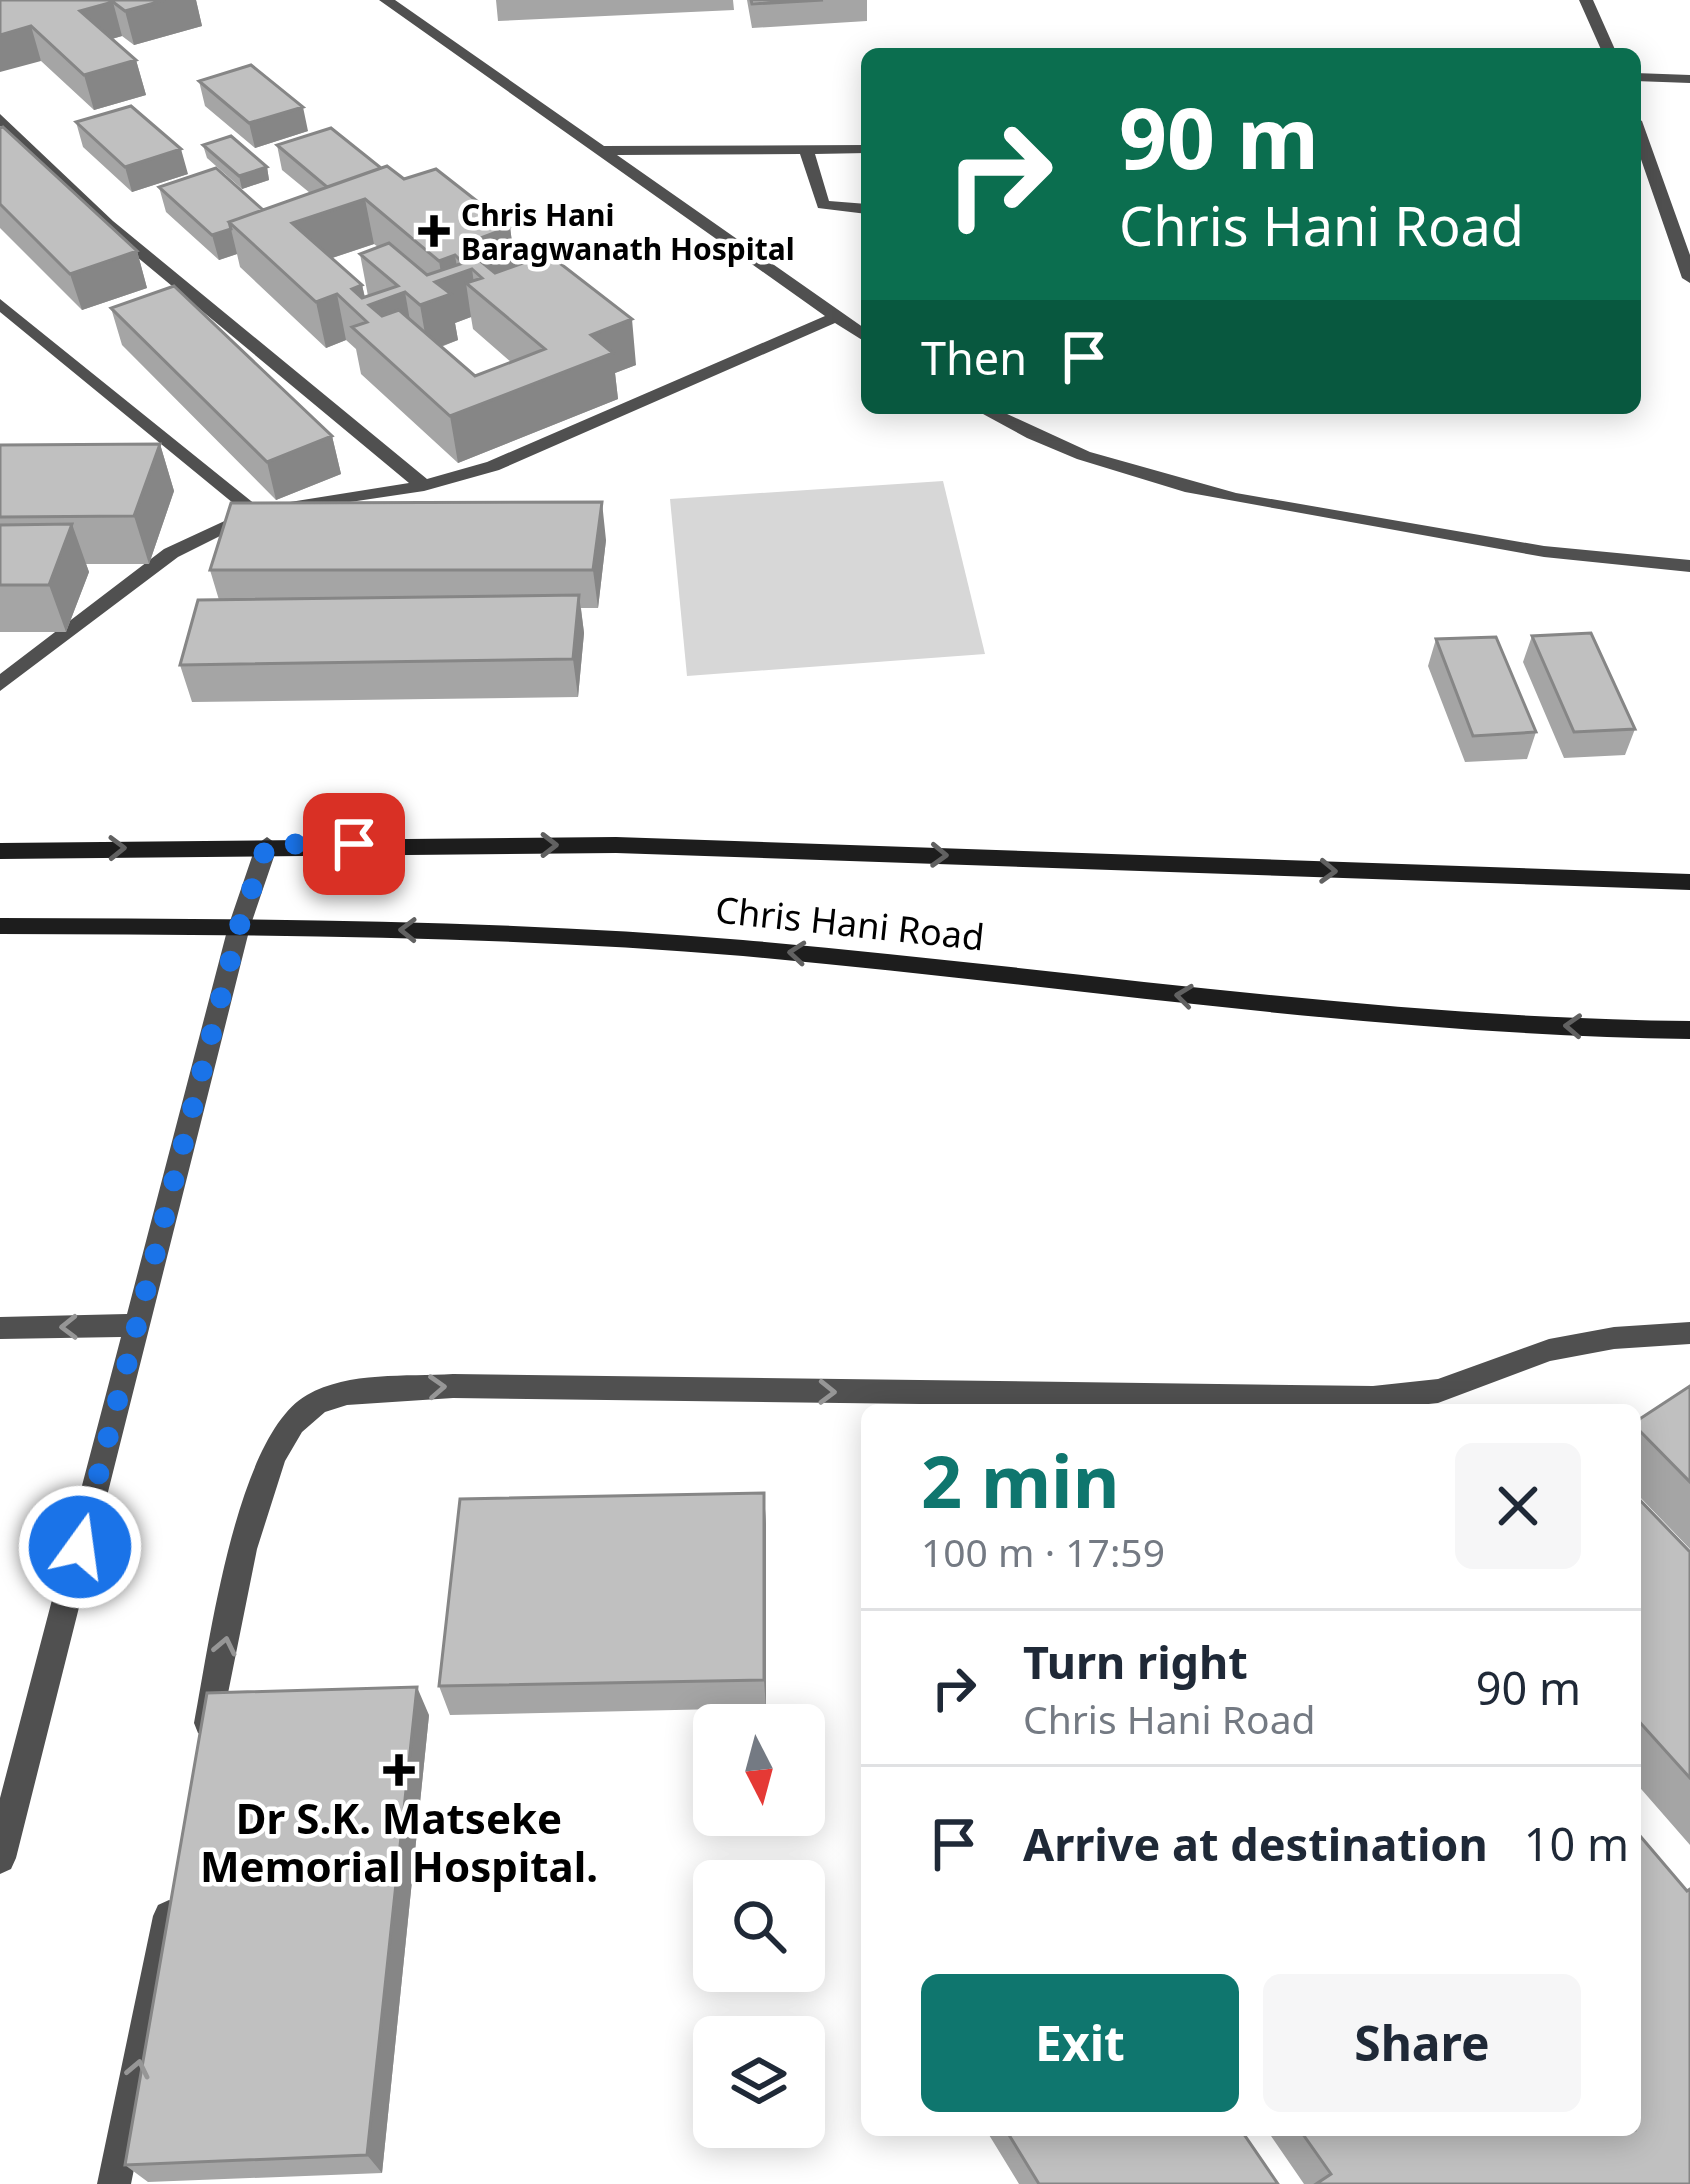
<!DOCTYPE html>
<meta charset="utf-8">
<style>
body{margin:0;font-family:"Noto Sans",sans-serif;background:#f6f6f7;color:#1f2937;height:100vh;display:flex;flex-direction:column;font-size:45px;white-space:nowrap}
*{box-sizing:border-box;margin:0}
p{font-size:39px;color:#747a83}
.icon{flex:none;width:66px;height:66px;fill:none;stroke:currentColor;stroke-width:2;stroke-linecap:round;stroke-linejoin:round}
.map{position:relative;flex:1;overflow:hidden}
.sheet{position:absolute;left:861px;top:1404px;width:780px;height:732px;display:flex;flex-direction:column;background:#fff;border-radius:18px;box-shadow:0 6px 30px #0003}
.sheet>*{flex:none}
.top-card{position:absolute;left:861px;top:48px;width:780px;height:366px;border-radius:18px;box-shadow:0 6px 30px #0003;background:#0b6e4f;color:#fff;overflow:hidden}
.needle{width:78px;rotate:174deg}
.tools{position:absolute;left:693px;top:1704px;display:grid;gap:24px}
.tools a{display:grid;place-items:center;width:132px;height:132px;border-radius:18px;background:#fff;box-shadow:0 6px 30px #0003;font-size:60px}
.pin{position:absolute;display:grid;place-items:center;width:102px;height:102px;color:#fff;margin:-51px;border-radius:24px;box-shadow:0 6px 18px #0006}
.me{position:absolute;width:132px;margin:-66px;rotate:14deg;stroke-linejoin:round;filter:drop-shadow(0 0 9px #0008)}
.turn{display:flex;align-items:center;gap:42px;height:252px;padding:0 60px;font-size:54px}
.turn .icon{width:156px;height:156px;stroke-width:2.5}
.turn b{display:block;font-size:84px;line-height:102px}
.then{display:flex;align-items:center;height:114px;padding:0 60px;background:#0003;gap:24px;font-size:45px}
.round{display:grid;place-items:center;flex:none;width:126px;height:126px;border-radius:18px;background:#f6f6f7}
.summary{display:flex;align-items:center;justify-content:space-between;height:204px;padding:0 60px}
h1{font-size:72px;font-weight:700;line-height:90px;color:#0f766e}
.cta{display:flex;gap:24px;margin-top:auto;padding:24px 60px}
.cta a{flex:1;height:138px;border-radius:18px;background:#0f766e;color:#fff;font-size:48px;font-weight:700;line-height:138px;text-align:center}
.cta a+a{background:#f6f6f7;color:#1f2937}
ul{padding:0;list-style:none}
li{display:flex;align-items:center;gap:36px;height:156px;padding:0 60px;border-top:3px solid #e0e1e3}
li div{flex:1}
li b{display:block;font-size:45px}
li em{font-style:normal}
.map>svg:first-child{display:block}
.green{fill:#d7d7d7}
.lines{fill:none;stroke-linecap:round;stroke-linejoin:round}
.service{fill:#505050;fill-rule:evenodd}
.minor{fill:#505050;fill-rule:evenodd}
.secondary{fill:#1d1d1d;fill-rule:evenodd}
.wall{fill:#a5a5a5;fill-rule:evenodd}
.shaded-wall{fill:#868686}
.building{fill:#c0c0c0;stroke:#868686;stroke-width:3;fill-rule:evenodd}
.oneway{stroke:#616161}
.oneway2{stroke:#969696}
.route{stroke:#1a73e8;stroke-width:21;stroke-dasharray:0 37.8}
.poi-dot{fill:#000;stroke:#fff;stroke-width:4.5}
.labels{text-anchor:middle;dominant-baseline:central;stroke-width:9;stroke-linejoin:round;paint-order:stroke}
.far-poi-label{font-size:30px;font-weight:bold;fill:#000;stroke:#fff;text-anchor:start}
.street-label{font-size:36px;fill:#000;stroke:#fff}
.near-poi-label{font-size:42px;font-weight:bold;fill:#000;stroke:#fff}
</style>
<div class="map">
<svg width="1690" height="2184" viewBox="0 0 1690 2184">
<rect width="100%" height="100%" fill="#fff"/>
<path class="green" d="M943 481 985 654 687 676 670 499Z"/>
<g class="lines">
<path class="service" d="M379 0H395L604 146 867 145V153L815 154 829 201 867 204V214L818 208 800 154 617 155 867 330V343L835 323 499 470 424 491 283 512 281 508 290 502 409 483 101 227 0 126V114L113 221 427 479 487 462 825 316Z
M1579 0H1593L1617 54H1603Z
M1635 73 1690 75V83L1635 81Z
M1635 117 1642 121 1690 255V283L1682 278 1635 142Z
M0 299 266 513 178 557 0 691V674L164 549 244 512 0 312Z
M972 408H994L1090 452 1236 493 1544 546 1690 560V572L1544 557 1185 492 1077 459 1027 438Z
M1690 1322V1344L1614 1349 1550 1361 1438 1403 1373 1410 453 1398 347 1405 325 1412 302 1432 285 1461 257 1549 220 1733 209 1738 198 1733 194 1723C209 1646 236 1435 307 1395 349 1371 406 1377 453 1374L1373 1386 1438 1379 1549 1339 1614 1327Z
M169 1900 180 1905 185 1916 131 2184H97L153 1916 158 1905Z"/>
<path class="minor" d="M267 837 278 845 250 927 16 1858 11 1869 0 1874V1798L121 1337 0 1339V1317L127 1314 228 927 256 845Z"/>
<path class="secondary" d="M616 837 1690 874V890L616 853 0 859V843Z
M0 918C247 919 496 919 743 940 1059 967 1372 1018 1690 1021V1039C1372 1035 1059 984 743 956 496 935 247 935 0 934Z"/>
</g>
<path class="wall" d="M0 0H196L202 26 134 45 122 36 112 39 136 60 146 95 94 110 41 61Z
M496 0H733L734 10 498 21Z
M747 0H867V21L752 28Z
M199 81 308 131 255 148 205 106Z
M76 122 188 174 132 192 83 147Z
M0 128 137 251 147 288 82 310 0 228Z
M203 145 267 167 269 180 242 189 207 158Z
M277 145 381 168 510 227 515 266 636 365 615 373 618 399 458 463 361 374 356 349 346 340 326 348 240 267 237 254 219 260 166 212 159 187 263 210 310 193 282 170ZM374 244 378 247 360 254 368 296 365 297 362 285 332 258ZM471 317 473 329 511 362 475 376 441 347 458 340 455 323Z
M111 308 332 436 341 474 276 500 122 345Z
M160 444 174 491 149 564H86L89 572 66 632H0V445Z
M606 540 598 608H581L584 633 578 697 192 702 180 665 219 600 210 570Z
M1532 636 1635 729 1625 755 1564 758 1523 662Z
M1436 639 1536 732 1527 759 1465 762 1428 666Z
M1690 1386V1549L1635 1492V1422Z
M764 1493 766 1525V1708L450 1715 439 1686Z
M1635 1495 1690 1552V1845L1635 1782Z
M429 1715 382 2173 148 2182 125 2165Z
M1687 1891 1690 2184H1304L1267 2130H1635Z
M986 2130H1241L1278 2184H1019Z"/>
<path class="shaded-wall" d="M165 0H196L202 26 134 45 125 11Z
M113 2 122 36 90 45 80 11Z
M31 26 41 61 0 72V35Z
M136 60 146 95 94 110 84 75Z
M303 107 308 131 255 148 249 123Z
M181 149 188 174 132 192 125 167Z
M267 167 269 180 242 189 239 176Z
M387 173 365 199 374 244 302 268 292 223Z
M510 227 516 273 482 278 472 269 475 291 466 283 471 317 455 323 458 340 428 351 420 305 435 282 442 279 439 261 455 255 458 274 468 251 478 239Z
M231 229 237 254 219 260 212 235Z
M137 251 147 288 82 310 70 274Z
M362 285 372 331 352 289Z
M405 292 413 338 378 351 369 305Z
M337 294 346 340 326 348 316 302Z
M632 319 636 365 615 373 618 399 458 463 450 416 591 335Z
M332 436 341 474 276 500 267 462Z
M160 444 174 491 149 564 134 516Z
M602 502 606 540 598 608 593 570Z
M72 524 89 572 66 632 49 585Z
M579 595 584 633 578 697 573 659Z
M764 1493 766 1525V1708L764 1680Z
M417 1687 429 1715 382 2173 367 2155Z"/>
<path class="building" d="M0 0H165L125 11 113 2 80 11 136 60 84 75 31 26 0 35Z
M751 0H823L752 4Z
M251 65 303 107 249 123 199 81Z
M131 106 181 149 125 167 76 122Z
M3 127 137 251 70 274 0 204V128Z
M331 128 381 168 327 187 277 145Z
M231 136 267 167 239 176 203 145Z
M387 166 404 179 436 169 510 227 478 239 486 245 468 251 495 273 548 254 632 319 591 335 613 353 450 416 352 327 367 322 337 294 316 302 229 222ZM365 199 439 261 455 255 463 263 427 275 389 243 360 254 398 286 362 298 352 289 362 285 292 223ZM472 269 482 278 466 283 545 349 475 376 399 310 382 316 369 305 405 292 420 305 451 294 435 282Z
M216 168 263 210 229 222 231 229 212 235 159 187Z
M174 286 332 436 267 462 111 308Z
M160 444 134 516 0 517V445Z
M602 502 593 570H210L231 503Z
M72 524 49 585H0V525Z
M579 595 573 659 180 665 198 600Z
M1591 633 1635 729 1574 732 1532 636Z
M1496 637 1536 732 1473 736 1436 639Z
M1690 1386V1482L1635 1426V1422Z
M764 1493V1680L439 1686 460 1499Z
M1635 1495 1690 1552V1778L1635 1717Z
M417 1687 367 2155 125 2165 207 1693Z
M1635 1830 1687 1891 1690 1889V2184H1316L1331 2174 1300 2130H1635Z
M1006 2130H1241L1278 2184H1039Z"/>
<defs><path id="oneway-chevron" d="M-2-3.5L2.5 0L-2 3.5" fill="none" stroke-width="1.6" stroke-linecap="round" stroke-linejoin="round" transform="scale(3)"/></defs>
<g class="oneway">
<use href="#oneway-chevron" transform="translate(549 845)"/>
<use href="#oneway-chevron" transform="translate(117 848) rotate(-1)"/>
<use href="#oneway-chevron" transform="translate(939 855) rotate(2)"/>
<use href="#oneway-chevron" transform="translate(1328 871) rotate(2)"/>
<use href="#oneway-chevron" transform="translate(408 930) rotate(-179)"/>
<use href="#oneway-chevron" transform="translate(797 953) rotate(-175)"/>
<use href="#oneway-chevron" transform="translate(1184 996) rotate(-173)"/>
<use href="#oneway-chevron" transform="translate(1573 1026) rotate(-177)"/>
</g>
<g class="oneway2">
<use href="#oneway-chevron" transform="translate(69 1327) rotate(179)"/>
<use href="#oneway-chevron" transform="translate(437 1387) rotate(-3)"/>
<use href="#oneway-chevron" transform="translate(827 1392) rotate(1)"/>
<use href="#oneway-chevron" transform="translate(225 1646) rotate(-78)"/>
<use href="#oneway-chevron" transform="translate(138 2069) rotate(-78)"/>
</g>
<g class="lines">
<path class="route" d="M80 1547 239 927 267 844H354"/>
</g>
<g class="poi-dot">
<path d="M428 213h12v12h12v12h-12v12h-12v-12h-12v-12h12z"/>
<path d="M393 1752h12v12h12v12h-12v12h-12v-12h-12v-12h12z"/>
</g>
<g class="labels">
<g class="far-poi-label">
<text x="461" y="214">Chris Hani<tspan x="461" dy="34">Baragwanath Hospital</tspan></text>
</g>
<g class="street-label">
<text transform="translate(850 923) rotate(6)">Chris Hani Road</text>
</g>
<g class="near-poi-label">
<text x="399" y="1817">Dr S.K. Matseke<tspan x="399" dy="48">Memorial Hospital.</tspan></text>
</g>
</g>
</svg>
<div class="tools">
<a><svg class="needle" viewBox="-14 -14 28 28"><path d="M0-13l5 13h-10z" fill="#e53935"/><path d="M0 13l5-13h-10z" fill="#747a83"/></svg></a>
<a><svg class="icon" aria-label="search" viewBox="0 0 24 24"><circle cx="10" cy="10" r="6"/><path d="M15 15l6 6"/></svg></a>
<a><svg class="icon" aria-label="layers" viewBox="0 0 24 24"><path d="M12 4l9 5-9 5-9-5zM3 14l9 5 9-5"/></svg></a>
</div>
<div class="pin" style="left:354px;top:844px;background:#d93025"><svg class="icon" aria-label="arrive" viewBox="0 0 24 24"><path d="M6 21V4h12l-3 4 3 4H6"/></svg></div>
<svg class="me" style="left:80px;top:1547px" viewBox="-20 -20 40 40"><circle r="17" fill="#1a73e8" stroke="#fff" stroke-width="3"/><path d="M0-11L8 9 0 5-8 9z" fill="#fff"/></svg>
<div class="top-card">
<div class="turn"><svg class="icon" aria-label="right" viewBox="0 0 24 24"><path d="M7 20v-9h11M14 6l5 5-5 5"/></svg><div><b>90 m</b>Chris Hani Road</div></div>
<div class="then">Then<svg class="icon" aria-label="arrive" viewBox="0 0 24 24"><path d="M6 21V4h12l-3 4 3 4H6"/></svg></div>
</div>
<section class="sheet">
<div class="summary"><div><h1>2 min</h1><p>100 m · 17:59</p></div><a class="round"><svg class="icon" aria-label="close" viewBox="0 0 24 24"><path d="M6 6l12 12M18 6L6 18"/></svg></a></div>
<ul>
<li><svg class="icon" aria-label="right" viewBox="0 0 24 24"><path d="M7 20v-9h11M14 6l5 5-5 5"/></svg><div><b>Turn right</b><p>Chris Hani Road</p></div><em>90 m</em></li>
<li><svg class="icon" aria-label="arrive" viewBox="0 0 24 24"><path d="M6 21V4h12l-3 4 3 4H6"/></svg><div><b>Arrive at destination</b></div><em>10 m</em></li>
</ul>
<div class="cta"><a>Exit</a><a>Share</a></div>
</section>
</div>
